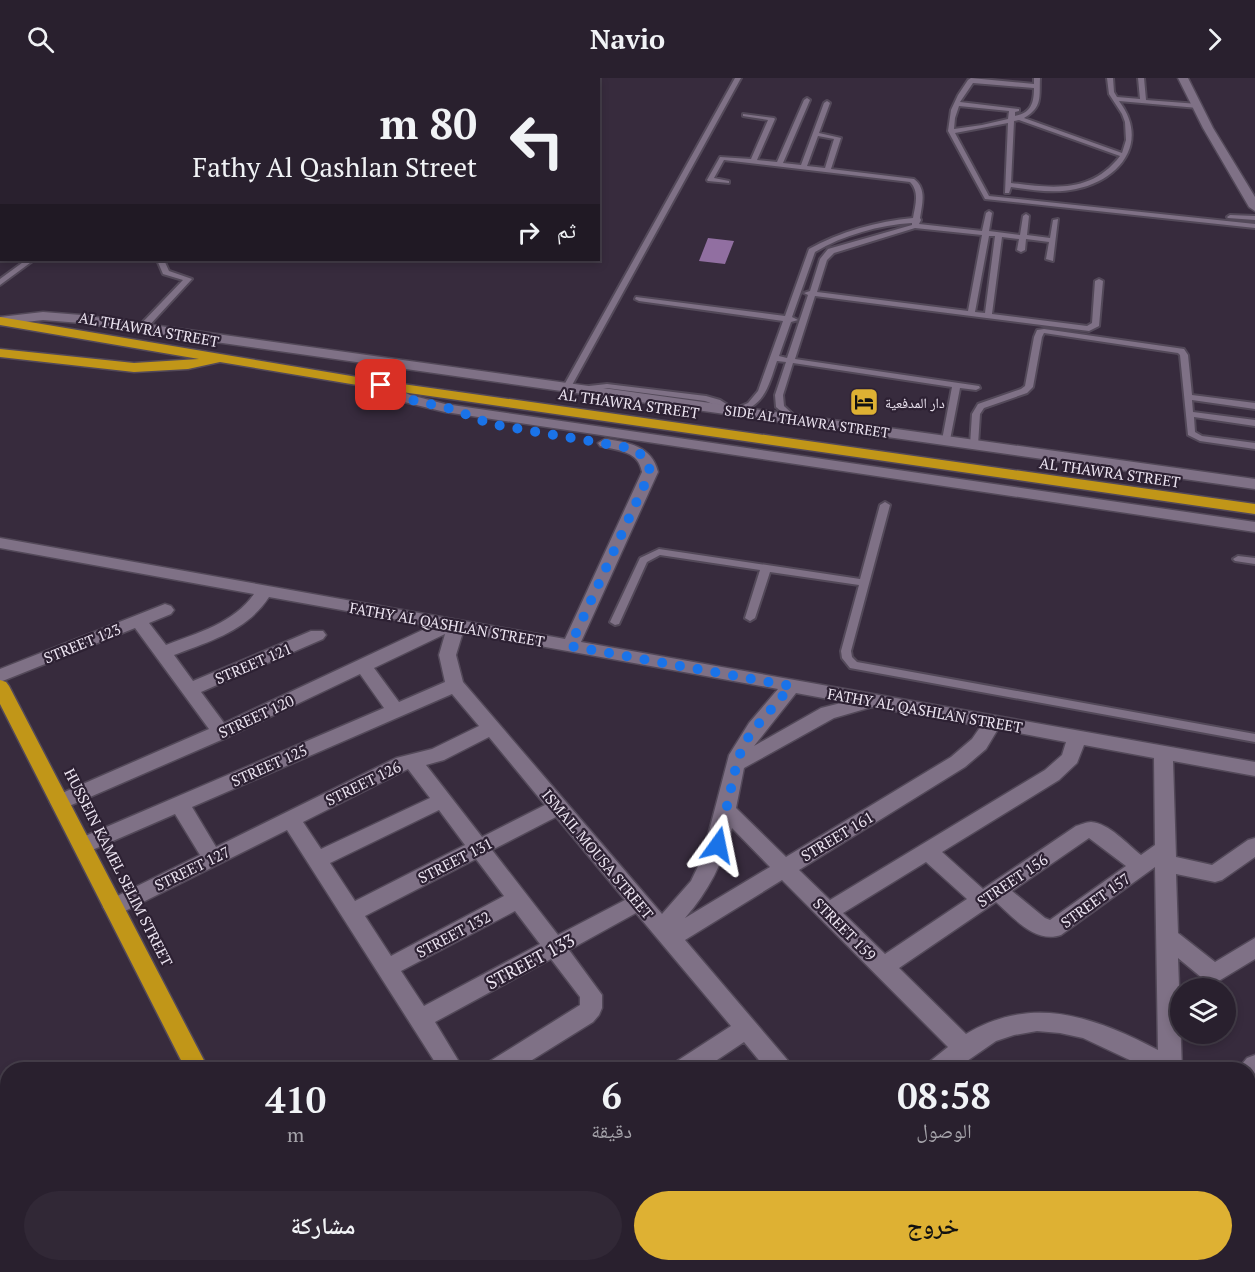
<!DOCTYPE html>
<html lang="ar">
<meta charset="utf-8">
<style>
body{margin:0;font-family:"PT Serif","Noto Naskh Arabic",serif;background:#312836;color:#f1f3f6;direction:rtl;height:100vh;display:flex;flex-direction:column;font-size:22px;white-space:nowrap}
*{box-sizing:border-box;margin:0}
p{font-size:20px;color:#a5a3aa}
.icon{flex:none;width:33px;height:33px;fill:none;stroke:currentColor;stroke-width:2;stroke-linecap:round;stroke-linejoin:round}
.map{position:relative;flex:1;overflow:hidden;direction:ltr}
.sheet{position:absolute;left:0px;top:984px;width:1256px;height:210px;display:flex;flex-direction:column;background:#29202e;border-radius:24px 24px 0 0;box-shadow:0 3px 9px #0003,0 0 0 2px #453e4a;direction:rtl}
.sheet>*{flex:none}
.top-card{position:absolute;left:0px;top:0px;width:600px;height:183px;box-shadow:0 3px 9px #0003,0 0 0 2px #453e4a;direction:rtl;background:#29202e;color:#f1f3f6;overflow:hidden}
.tools{position:absolute;left:1170px;top:900px;display:grid;gap:12px}
.tools a{display:grid;place-items:center;width:66px;height:66px;border-radius:50%;background:#29202e;box-shadow:0 3px 9px #0003,0 0 0 2px #453e4a;font-size:30px}
.pin{position:absolute;display:grid;place-items:center;width:51px;height:51px;color:#fff;margin:-26px;border-radius:12px;box-shadow:0 3px 9px #0006}
.me{position:absolute;width:66px;margin:-33px;rotate:12deg;stroke-linejoin:round;filter:drop-shadow(0 0 4px #0008)}
.turn{display:flex;align-items:center;gap:21px;height:126px;padding:0 24px;font-size:27px}
.turn .icon{width:78px;height:78px;stroke-width:2.5}
.turn b{display:block;font-size:42px;line-height:51px}
.then{display:flex;align-items:center;height:57px;padding:0 24px;background:#0003;gap:12px;font-size:22px}
.eta{display:flex;justify-content:space-evenly;align-items:center;height:102px;text-align:center}
.eta b{font-size:36px;font-weight:600;line-height:42px}
.button{display:flex;gap:12px;margin-top:auto;padding:12px 24px}
.button a{flex:1;height:69px;border-radius:36px;background:#deb133;color:#111;font-size:24px;font-weight:600;line-height:69px;text-align:center}
.button a+a{background:#312836;color:#f1f3f6}
header{display:flex;justify-content:space-between;align-items:center;height:78px;padding:0 24px;background:#29202e;font-size:27px;font-weight:600}
.map>svg:first-child{display:block}
.water{fill:#916fa1}
.lines{fill:none;stroke-linecap:round;stroke-linejoin:round}
.lane-casing{stroke:#534959;stroke-width:4}
.street-casing{stroke:#534959;stroke-width:3}
.secondary-casing{stroke:#534959;stroke-width:3}
.highway-casing{stroke:#534959;stroke-width:3}
.lane{fill:#7f7186;fill-rule:evenodd}
.street{fill:#7f7186;fill-rule:evenodd}
.secondary{fill:#7f7186;fill-rule:evenodd}
.highway{fill:#c19618;fill-rule:evenodd}
.route{stroke:#1a73e8;stroke-width:10;stroke-dasharray:0 18}
.labels{text-anchor:middle;dominant-baseline:central;stroke-width:4.5;stroke-linejoin:round;paint-order:stroke}
.far-poi-label{font-size:14px;fill:#ebe3f0;stroke:#2d2133;text-anchor:start}
.far-street-label{font-size:14px;fill:#ebe3f0;stroke:#2d2133}
.street-label{font-size:15px;fill:#ebe3f0;stroke:#2d2133}
.near-street-label{font-size:18px;fill:#ebe3f0;stroke:#2d2133}
</style>
<header><svg class="icon" aria-label="forward" viewBox="0 0 24 24"><path d="M9 5l7 7-7 7"/></svg>Navio<svg class="icon" aria-label="search" viewBox="0 0 24 24"><circle cx="10" cy="10" r="6"/><path d="M15 15l6 6"/></svg></header>
<div class="map">
<svg width="1255" height="1194" viewBox="0 0 1255 1194">
<rect width="100%" height="100%" fill="#372b3d"/>
<path class="water" d="M708 160 734 163 725 186 699 183Z"/>
<g class="lines">
<g class="lane-casing">
<path id="lane" d="M19 0H25L17 2Z
M338 0H344L337 2Z
M735 0H741L571 309 570 311H564L563 309Z
M971 0 1034 6V0H1040C1039 19 1043 29 1024 40L1122 75 1126 62 1125 44 1122 36 1109 16 1107 0H1113L1114 14 1117 19 1140 21 1138 0H1144L1146 22 1198 26 1201 28 1198 30 1119 23C1150 64 1120 102 1076 111 1055 116 1032 112 1011 109L1009 115H1005L1008 45 955 55 989 118 1255 146V150L985 121 948 53 951 32 958 17 968 2ZM973 5 1034 10C1034 25 1031 35 1015 38V34L1019 33V31L960 24ZM959 28 1009 33 1008 41 982 47 954 51 955 40ZM1019 42 1120 78C1091 116 1052 110 1011 105L1014 43Z
M0 13H2V17H0Z
M807 20 810 22 783 85 801 87 824 25 827 23 830 25 819 55 841 60 831 91 914 101C927 111 922 126 920 140L921 142 919 146 982 153 986 135 989 133 992 135 989 153 1020 157 1023 138 1026 136 1029 138 1027 157 1050 160 1053 142 1058 141 1053 183 1046 181 1049 164 1026 161 1025 172 1021 174 1017 172 1019 161 1002 159 992 236 1087 248 1092 245 1095 203 1099 201 1103 203 1099 248 1089 253 815 218 795 281 979 308 980 310 976 312 960 310 950 362 946 365 942 362 952 309 793 285 783 317 784 328 798 341 794 344 776 329 775 317 786 284 777 283C770 303 766 324 745 332 740 334 736 336 731 335 722 333 715 326 705 323L607 310 577 313V309H580L607 306 706 318 720 322 734 331 748 325 758 313 783 243 639 223 635 221 636 219 785 238 809 171C839 154 878 143 913 140 915 128 920 114 910 104L724 82 714 100 729 103V105L708 103 707 102 720 79 751 81 768 42 743 38V36L774 40 775 41 757 82 777 84 804 22ZM818 58 834 61 825 90 807 88ZM912 145V147L828 171 820 181 810 213 804 215 808 217 787 280 779 278 791 244 798 242 792 239 815 174C843 157 880 147 912 145ZM915 150 982 157 968 233 817 214 827 182 834 175ZM989 158H995L985 235 975 234Z
M1230 137 1255 138V142L1228 140 1227 139Z
M0 155H2V160H0Z
M26 182H34L0 207V201Z
M157 182H164L169 193 192 201 146 251H140V247L183 202 163 196Z
M1044 251 1184 271 1188 277 1192 317 1255 325V331L1192 322 1193 334 1255 342V348L1194 339 1195 354 1202 358 1255 365V371L1200 363 1188 357 1180 277 1178 275 1044 255 1042 259 1033 309 1027 315 984 330 980 336 978 367 977 369H971L970 367 972 336 978 326 1021 311 1025 308 1034 259 1037 252Z
M885 424 890 427 851 573 852 579 857 584 1255 656V664L850 590 842 580 841 573 859 507 770 494 755 540 750 543 745 540 760 492 660 477 647 484 619 546 615 547 610 544 640 480 659 471 860 501 880 427Z
M1238 478 1255 480V486L1235 483 1233 481Z
M183 1186H198L201 1194H185Z"/>
</g>
<g class="street-casing">
<path id="street" d="M381 303 410 317 445 326 1255 444V454L445 334 400 323 376 310 374 307Z
M605 361C628 364 652 368 658 394L581 564 1255 684V698L1173 683 1176 779 1212 787 1248 762 1255 760V779L1222 802 1215 804 1176 796 1178 855 1215 884 1255 860V881L1217 904 1201 899 1178 880 1182 992H1151L1083 960 1060 955 1037 953 1014 957 996 963 954 992H925L928 985 948 969 782 802 685 862 790 985 793 992H767L744 964 702 992H671L674 985 731 948 636 835 569 872 602 917V930L599 937 593 944 516 992H484L487 985 580 927V919L551 881 435 944 464 992H440L287 752 121 835 114 838 107 835 103 829 107 823 200 777 175 736 83 776 76 774 73 768 76 762 384 630 360 596 228 659 67 729 60 731 53 729 50 724 53 719 209 651 135 550 0 604V591L165 526 171 528 174 532 171 536 149 545 166 567C197 555 234 545 254 516L0 470V460L565 561 642 394C638 372 618 373 600 368L598 365ZM269 519 431 548 224 645 201 614 323 561 326 557 323 553H311L193 603 174 577C210 563 247 553 269 519ZM463 554 778 611 749 645 729 677 702 780 691 803 662 836 463 604 456 577ZM445 556 439 577 445 604 399 624 374 590ZM796 615 845 624 821 630 754 668ZM452 616 479 648 432 671 396 680 216 769 192 729ZM872 629 981 648 972 661 951 679 786 779 736 730 744 690 834 640ZM998 651 1066 664 1062 677 1045 692 830 822 799 792 965 689 986 671ZM489 659 545 727 482 759 426 687 444 682ZM1084 667 1154 680 1155 767 1141 777C1128 767 1109 745 1091 744 1086 744 1080 747 1076 748L983 811 942 774 1059 702 1077 685ZM408 691 430 720 321 771 303 744ZM439 732 465 767 355 823 330 785ZM556 739 625 822 558 857 492 772ZM732 750 770 789 685 840C709 813 723 784 732 750ZM1089 760 1126 788 1050 842 1045 840 1012 813ZM476 781 504 818 391 878 365 838ZM926 784 967 821 885 876 843 835ZM1155 789 1158 972C1094 939 1033 916 966 956L899 890 996 824C1013 839 1035 866 1061 857ZM515 833 540 866 424 928 401 893Z
M1255 977V1001L1248 1003V992H1237L1247 980Z
M1248 1014 1255 1017V1042L1248 1039Z
M1255 1107V1134L1248 1137V1110Z
M1248 1168 1255 1171V1194H1243L1237 1186H1248Z
M354 1186H389L386 1194H351Z
M442 1186H469L472 1194H445Z
M507 1186H541L538 1194H504Z
M663 1186H713L716 1194H660Z
M797 1186H826L829 1194H800Z
M936 1186H966L969 1194H939Z
M982 1186H1014L1011 1194H979Z
M1161 1186H1192L1189 1194H1158Z"/>
</g>
<g class="secondary-casing">
<path id="secondary" d="M1178 0H1188L1213 50 1255 119V133L1249 129 1203 50Z
M43 234 81 237 1255 401V411L81 245 43 242 0 247V239Z"/>
</g>
<g class="highway-casing">
<path id="highway" d="M0 239 381 303 1255 426V436L381 311 220 284 188 291 134 294 0 279V271L134 285 199 281 0 247Z
M0 602 6 604 9 608 209 992H186L0 626Z
M286 1186H313L316 1194H289Z"/>
</g>
<use href="#lane" class="lane"/>
<use href="#street" class="street"/>
<use href="#secondary" class="secondary"/>
<use href="#highway" class="highway"/>
</g>
<g class="lines">
<path class="route" d="M381 307 412 322 452 331 491 346 624 369C639 373 654 382 648 399L570 568 791 608 750 656 738 680 718 767"/>
</g>
<defs>
<g id="hotel-square" transform="scale(1.5)"><rect x="-9" y="-9" width="18" height="18" rx="4" fill="#deb133" stroke="#2d2133"/><path d="M-6-4.5h1.5V1H6V5H4.5V3h-9V5H-6ZM-4 0a1.8 1.8 0 1 1 3.6 0ZM.5 0V-2.5h3Q6-2.5 6 0Z" fill="#111"/></g>
</defs>
<g fill-rule="evenodd">
<use href="#hotel-square" x="864" y="324"/>
</g>
<g class="labels">
<g class="far-poi-label">
<text x="885" y="324">دار المدفعية</text>
</g>
<g class="far-street-label">
<text transform="translate(807 343) rotate(8)">SIDE AL THAWRA STREET</text>
</g>
<g class="street-label">
<text transform="translate(149 251) rotate(10)">AL THAWRA STREET</text>
<text transform="translate(629 325) rotate(8)">AL THAWRA STREET</text>
<text transform="translate(1110 394) rotate(8)">AL THAWRA STREET</text>
<text transform="translate(447 546) rotate(10)">FATHY AL QASHLAN STREET</text>
<text transform="translate(82 565) rotate(-22)">STREET 123</text>
<text transform="translate(253 585) rotate(-23)">STREET 121</text>
<text transform="translate(925 632) rotate(10)">FATHY AL QASHLAN STREET</text>
<text transform="translate(256 638) rotate(-25)">STREET 120</text>
<text transform="translate(269 687) rotate(-24)">STREET 125</text>
<text transform="translate(363 705) rotate(-26)">STREET 126</text>
<text transform="translate(837 758) rotate(-31)">STREET 161</text>
<text transform="translate(598 776) rotate(50)">ISMAIL MOUSA STREET</text>
<text transform="translate(455 782) rotate(-27)">STREET 131</text>
<text transform="translate(119 789) rotate(63)">HUSSEIN KAMEL SELIM STREET</text>
<text transform="translate(192 790) rotate(-26)">STREET 127</text>
<text transform="translate(1012 802) rotate(-34)">STREET 156</text>
<text transform="translate(1095 822) rotate(-36)">STREET 157</text>
<text transform="translate(845 851) rotate(45)">STREET 159</text>
<text transform="translate(453 856) rotate(-28)">STREET 132</text>
</g>
<g class="near-street-label">
<text transform="translate(530 883) rotate(-28)">STREET 133</text>
</g>
</g>
</svg>
<div class="tools">
<a><svg class="icon" aria-label="layers" viewBox="0 0 24 24"><path d="M12 4l9 5-9 5-9-5zM3 14l9 5 9-5"/></svg></a>
</div>
<div class="pin" style="left:381px;top:307px;background:#d93025"><svg class="icon" aria-label="arrive" viewBox="0 0 24 24"><path d="M6 21V4h12l-3 4 3 4H6"/></svg></div>
<svg class="me" style="left:718px;top:767px" viewBox="-20 -20 40 40"><path d="M0-17L14 15 0 8-14 15z" fill="#1a73e8" stroke="#fff" stroke-width="4"/></svg>
<div class="top-card">
<div class="turn"><svg class="icon" aria-label="left" viewBox="0 0 24 24"><path d="M17 20v-9H6M10 6l-5 5 5 5"/></svg><div><b>80 m</b>Fathy Al Qashlan Street</div></div>
<div class="then">ثم<svg class="icon" aria-label="right" viewBox="0 0 24 24"><path d="M7 20v-9h11M14 6l5 5-5 5"/></svg></div>
</div>
<section class="sheet">
<div class="eta">
<div><b>08:58</b><p>الوصول</p></div>
<div><b>6</b><p>دقيقة</p></div>
<div><b>410</b><p>m</p></div>
</div>
<div class="button"><a>خروج</a><a>مشاركة</a></div>
</section>
</div>
